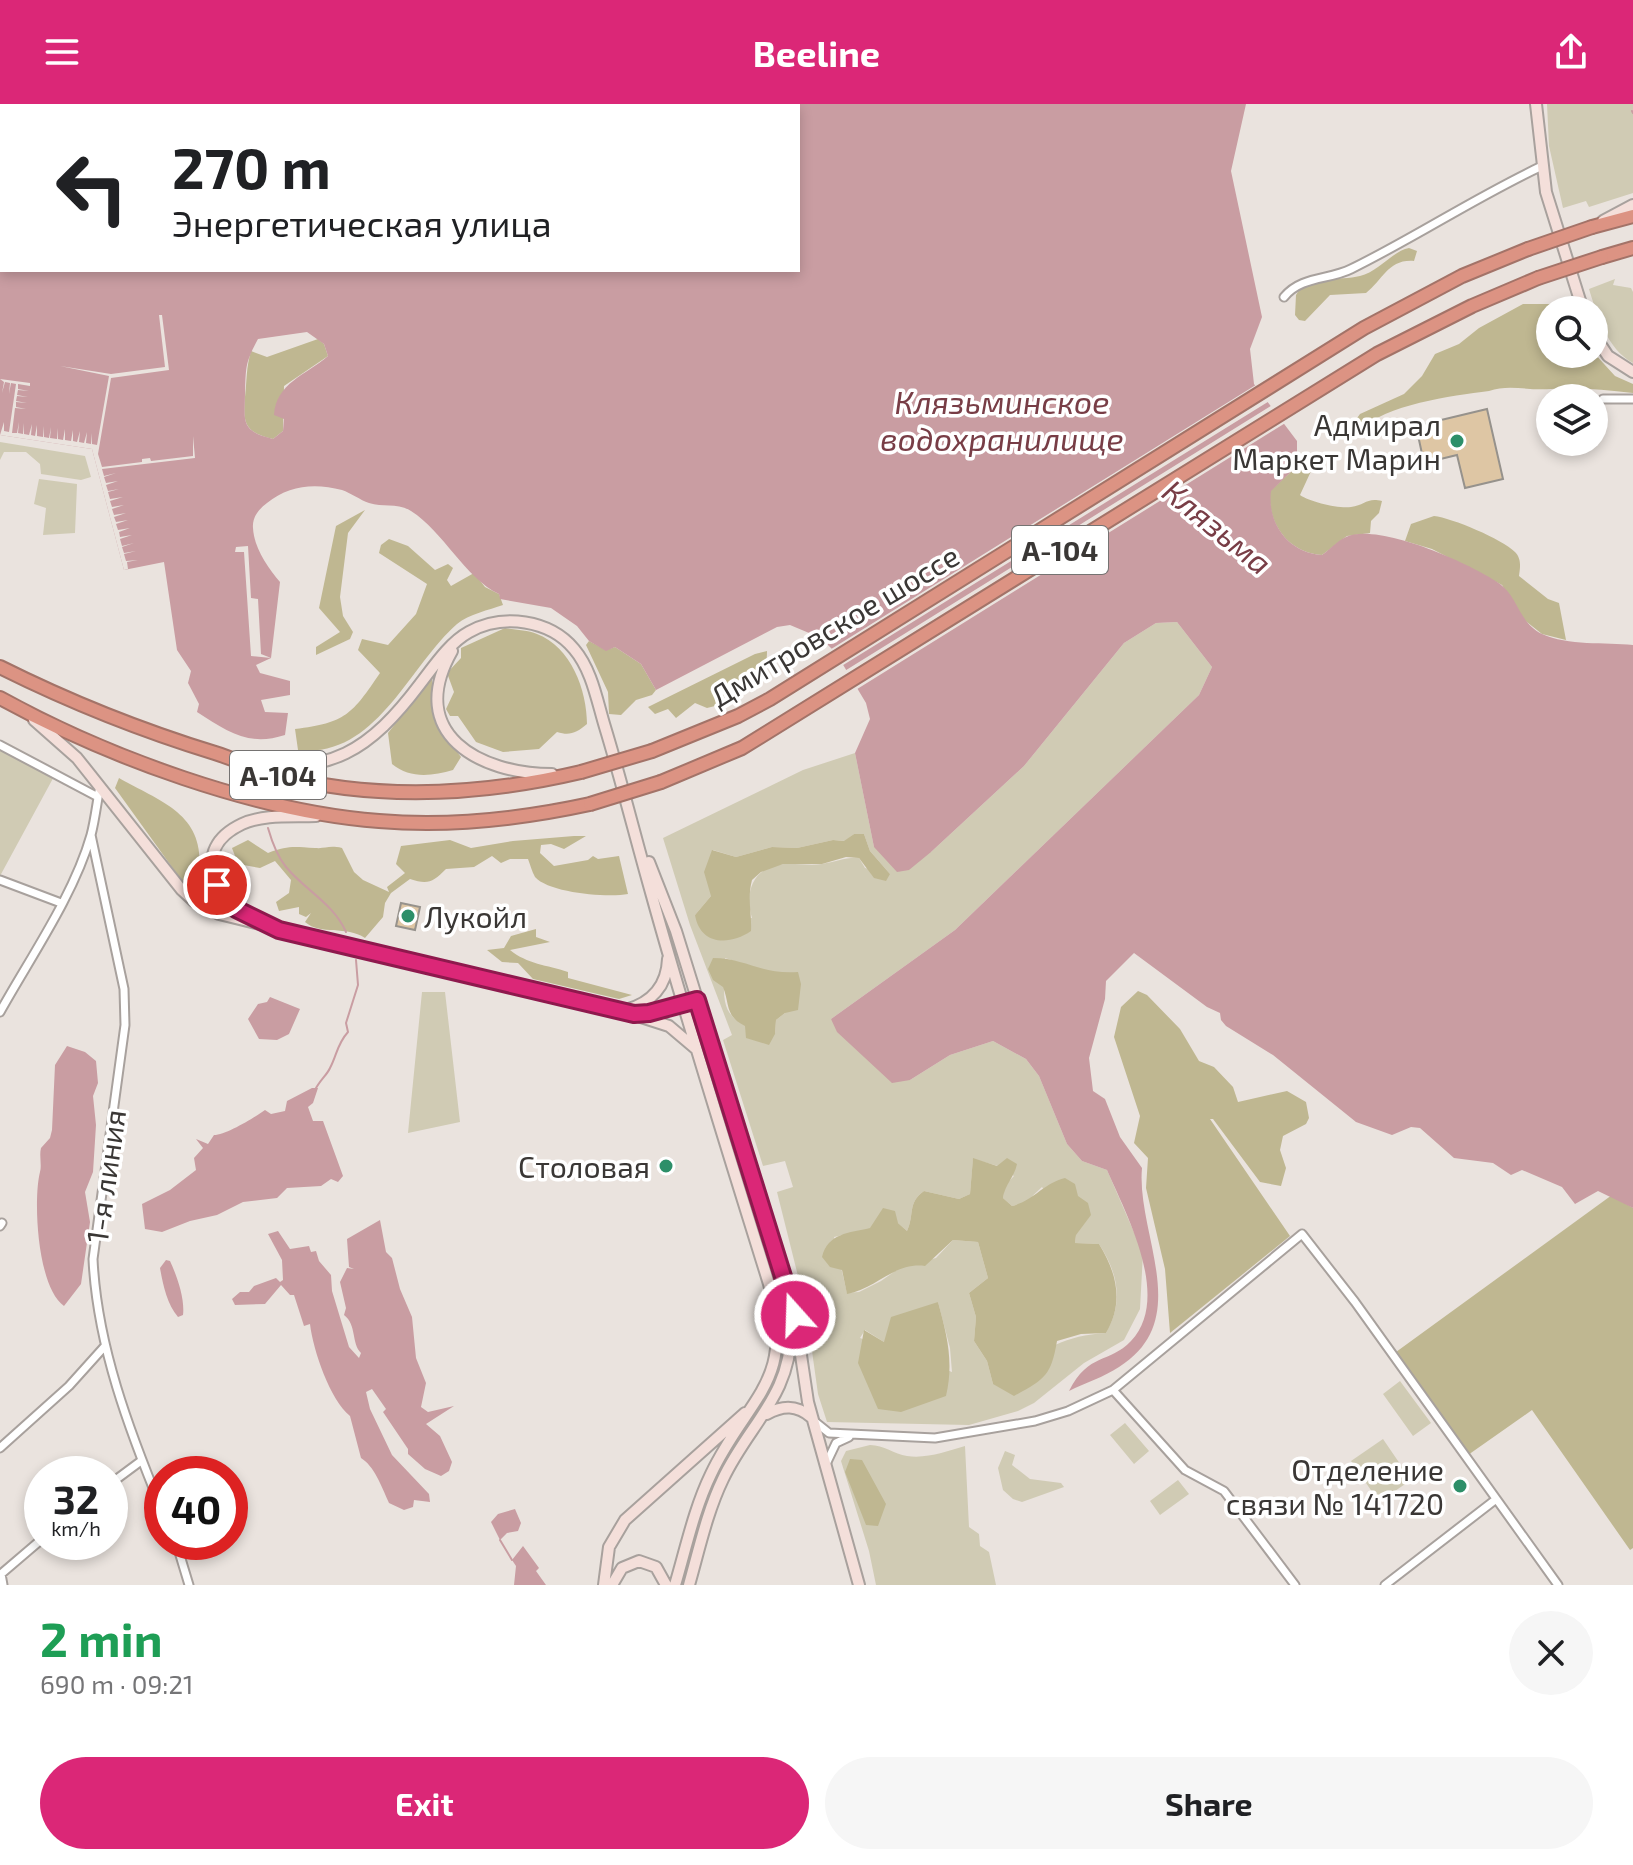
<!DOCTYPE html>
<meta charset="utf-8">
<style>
body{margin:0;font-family:"Exo 2",sans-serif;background:#f6f6f6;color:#202124;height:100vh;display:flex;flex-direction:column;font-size:30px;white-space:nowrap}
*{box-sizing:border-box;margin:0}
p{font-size:26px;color:#757577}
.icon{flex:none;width:44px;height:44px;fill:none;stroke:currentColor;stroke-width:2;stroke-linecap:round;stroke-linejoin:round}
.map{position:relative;height:1481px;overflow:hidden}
.panel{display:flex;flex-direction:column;background:#fff;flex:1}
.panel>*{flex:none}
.hud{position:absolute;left:0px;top:0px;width:800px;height:168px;box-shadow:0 4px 12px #0003;background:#fff;color:#202124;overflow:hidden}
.tools{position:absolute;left:1536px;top:192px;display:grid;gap:16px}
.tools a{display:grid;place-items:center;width:72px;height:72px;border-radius:50%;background:#fff;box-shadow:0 4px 12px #0003;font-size:40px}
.speed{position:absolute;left:24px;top:1352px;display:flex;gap:16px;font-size:40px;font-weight:700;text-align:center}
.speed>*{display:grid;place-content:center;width:104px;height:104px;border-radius:50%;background:#fff;box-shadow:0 4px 12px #0003;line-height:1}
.speed small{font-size:20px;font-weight:400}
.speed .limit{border:12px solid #d22;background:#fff;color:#111}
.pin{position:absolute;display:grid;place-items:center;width:68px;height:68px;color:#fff;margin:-34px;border:4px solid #fff;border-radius:50%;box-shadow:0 2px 8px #0007}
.me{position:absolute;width:88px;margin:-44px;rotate:340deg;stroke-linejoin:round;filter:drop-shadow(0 0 6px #0008)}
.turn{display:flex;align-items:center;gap:28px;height:168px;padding:0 40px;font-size:36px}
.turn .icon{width:104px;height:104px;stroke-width:2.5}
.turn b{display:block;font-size:56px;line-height:68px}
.round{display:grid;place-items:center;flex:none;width:84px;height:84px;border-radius:42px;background:#f6f6f6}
.overview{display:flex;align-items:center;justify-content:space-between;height:136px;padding:0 40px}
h1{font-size:48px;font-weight:700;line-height:60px;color:#1e9e55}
.primary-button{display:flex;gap:16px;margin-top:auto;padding:16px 40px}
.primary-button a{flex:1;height:92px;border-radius:48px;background:#db2777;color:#fff;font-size:32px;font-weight:700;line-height:92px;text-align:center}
.primary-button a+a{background:#f6f6f6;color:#202124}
header{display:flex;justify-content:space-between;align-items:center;height:104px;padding:0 40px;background:#db2777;color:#fff;font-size:36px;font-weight:700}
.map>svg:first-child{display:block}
.green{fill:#d0cbb4;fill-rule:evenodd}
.forest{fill:#bfb791}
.water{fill:#c99da2;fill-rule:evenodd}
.pier{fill:#eae3de}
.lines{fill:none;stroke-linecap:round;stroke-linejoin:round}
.stream{stroke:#c99da2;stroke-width:2}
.building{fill:#dec6a4;stroke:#96928c;stroke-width:2}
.street-casing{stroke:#a8a19d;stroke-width:11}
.secondary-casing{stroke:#a8a19d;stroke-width:14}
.highway-casing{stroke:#a37368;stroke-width:16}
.street{stroke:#fff;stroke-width:7}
.secondary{stroke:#f4dfda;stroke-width:10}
.highway{stroke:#dc9383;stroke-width:12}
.highway-bridge-casing{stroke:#a37368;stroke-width:16;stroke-linecap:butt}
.highway-bridge{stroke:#dc9383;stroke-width:12}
.route-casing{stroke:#8e194d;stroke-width:20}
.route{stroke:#db2777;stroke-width:14}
.poi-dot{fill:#2d8f69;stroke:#fff;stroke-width:3}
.labels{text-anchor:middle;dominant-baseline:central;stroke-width:7;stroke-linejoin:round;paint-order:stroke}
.shield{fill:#fff;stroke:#757372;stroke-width:2}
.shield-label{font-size:28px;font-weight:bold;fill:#3a3735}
.poi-label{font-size:30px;fill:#3a3735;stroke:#fff;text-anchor:end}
.street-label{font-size:30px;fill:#3a3735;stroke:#fff}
.water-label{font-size:32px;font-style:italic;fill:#783d46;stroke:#fff}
</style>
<header><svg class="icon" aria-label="menu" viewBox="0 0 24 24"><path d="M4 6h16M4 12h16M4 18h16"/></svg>Beeline<svg class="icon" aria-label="share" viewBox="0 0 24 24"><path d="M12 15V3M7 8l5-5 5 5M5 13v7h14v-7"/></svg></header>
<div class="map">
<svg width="1633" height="1481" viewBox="0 0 1633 1481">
<rect width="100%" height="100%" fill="#eae3de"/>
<path class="green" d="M1547 0H1633V89L1589 103 1586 97 1563 104 1549 42Z
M1615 175 1613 181 1631 184 1633 188V259C1607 245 1597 211 1589 185Z
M0 338 85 352 91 373 81 376 41 370 40 360 26 348H4L0 356Z
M39 375 77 380 75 429 43 431 46 404 34 400Z
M1177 518 1212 563 1199 591 955 826 831 915 910 976 950 951 993 937 1026 955 1039 972 1067 1040 1082 1057 1107 1066 1143 1149 1140 1205 1124 1236 1084 1259 1034 1299 1018 1307 969 1321 827 1318 818 1290 806 1204 777 1088 793 1083 785 1057 763 1062 723 936 732 931 690 821 663 734 803 666 855 649 874 743 931 748 1024 662 1124 539 1156 519ZM854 730H864L870 747 890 770 865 764 859 754C845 753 836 758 822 760 809 762 796 759 784 760 753 762 744 788 752 814L695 811 711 792 713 746 736 753 772 743 797 744 833 736 845 737ZM725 854 772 869H783L785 909 776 916 775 930C721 916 722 909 725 854ZM973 1055 998 1062 1014 1072 1005 1081 1003 1094 1012 1102 1025 1099 1042 1083 1076 1131 1075 1139 1099 1140C1118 1169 1124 1198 1106 1229 1055 1232 1034 1253 993 1280L987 1257 974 1237 976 1213 969 1189 988 1174 978 1138 953 1136 936 1154 901 1163 881 1177 859 1188 847 1189 834 1133 898 1119 907 1127C915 1110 907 1099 924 1087L959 1095 970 1090ZM938 1198 950 1244 952 1268 860 1234 865 1226 884 1238Z
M0 638 57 667 0 772Z
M422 888H445L460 1018 408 1029Z
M1400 1277 1431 1319 1413 1332 1383 1290Z
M1125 1319 1149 1347 1134 1360 1110 1331Z
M1383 1335 1411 1376 1379 1398 1351 1357Z
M870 1341C884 1341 894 1350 907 1352 927 1355 947 1347 965 1342L969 1423 979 1430 980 1442 989 1448 996 1481H876L869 1447 841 1357 846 1347Z
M1005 1347 1015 1351 1012 1361 1030 1375 1061 1379 1064 1383 1022 1398 1013 1395 1003 1386 998 1364Z
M1178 1376 1189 1390 1160 1411 1150 1397Z"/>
<path class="forest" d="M1409 144 1417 147 1414 157C1388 155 1383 176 1366 189L1330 191 1305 217 1299 216 1295 211 1296 191C1307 171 1340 177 1360 172 1378 168 1394 146 1409 144Z
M1523 200H1570L1573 206H1550V250L1594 249 1615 272 1633 280V289C1605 286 1579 283 1551 285 1529 287 1509 280 1489 287 1451 292 1386 300 1359 327L1349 325 1360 310 1404 290 1422 272 1435 250 1459 240 1479 224Z
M318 235 324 240 328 252 284 282 283 327 273 335C244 328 243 319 245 293 247 276 246 264 251 247L267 253Z
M1310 355 1312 365 1300 391C1310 398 1339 405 1351 403 1365 401 1367 393 1382 397L1379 409 1371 417 1370 429 1347 432 1322 451C1289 449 1267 420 1270 387L1303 357Z
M365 406 348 429 340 493 343 512 353 528 350 535 316 551V543L340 528 319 504 336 422Z
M1434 412C1452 414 1502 435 1515 448 1522 455 1520 464 1519 472L1548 495 1559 499 1566 536 1542 530 1523 515 1502 481 1432 445 1405 437 1411 420Z
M389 435 408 442 435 466 448 460 453 464 447 476 451 482 474 469 485 483 499 490 503 501C489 506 469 510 457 520 408 563 376 655 298 646L295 625C346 619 352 610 380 569L358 546 362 535 388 541 416 510 427 480 379 449 381 441Z
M505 524C515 526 528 526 537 530 571 543 587 586 587 620 576 629 570 632 557 628L539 645 503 648 476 638 458 612H450L446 605 454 588 447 569 461 554V544Z
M589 537 606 546 615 543 641 560 656 586 652 591 636 596 621 611 609 610 608 588 586 541Z
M767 547C767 565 762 580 746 588L735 582 725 589 719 601 707 604 695 599 676 614 668 605 655 610 648 603 755 550Z
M432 573 435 619 461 653 453 666C432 672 410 675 392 660L388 629Z
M119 674C163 699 206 710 199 770L182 777 115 684Z
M854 730H864L870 747 890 770 886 777 874 774 859 754 846 753 822 760H783L761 768 752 776C747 795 752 809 751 827 729 842 700 841 695 811L711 792 704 768 712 746 736 753 772 743 797 744 833 736 844 737Z
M574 732H586L564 745 551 740 541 741 540 749 554 762 588 756 593 752 598 755 619 752 628 790C608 794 549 789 535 773 532 768 530 760 528 755H510L501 759 492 752 474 763 446 765C433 778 428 781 410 775L391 789 385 799 383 813 365 834C346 821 321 832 305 818L311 809 306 813 299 810V803L279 807 276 798 289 789 291 776 275 757 260 764 238 760 232 744 248 736 268 749C289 741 294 743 315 744 326 745 328 741 342 744L354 768 363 776 389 788 387 783 405 769 396 760 401 742 450 736 471 744 513 737Z
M536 825V833L550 838 510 846C527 860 547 861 568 868V874L632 891 619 895 533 875 518 859 502 858 487 846 504 844 511 832Z
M713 854C745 854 762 871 798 868L801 880 798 906 785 909 776 916 775 930 769 941 746 934 745 922C725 912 730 901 723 883L713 876 708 865Z
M1138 887 1147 891 1180 925 1199 957 1214 963 1233 983 1238 998 1287 987 1306 998 1309 1014 1306 1020 1283 1032 1280 1046 1286 1064 1281 1082 1260 1078 1213 1015H1210L1290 1132 1170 1229 1165 1165 1146 1084 1148 1054 1134 1039 1140 1012 1114 933 1121 903Z
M973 1054 997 1062 1007 1054 1017 1060C1014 1074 1005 1080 1003 1094L1012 1102C1033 1097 1044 1079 1065 1074L1075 1080 1078 1092 1088 1099 1091 1111 1076 1131 1075 1139 1099 1140C1117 1169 1124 1199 1106 1229L1081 1230 1057 1237C1051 1272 1045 1275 1014 1292L993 1280 987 1257 974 1237 976 1213 969 1189 988 1174 978 1138 953 1136 925 1162C894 1158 876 1185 847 1190L842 1166 830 1163 822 1153C828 1129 849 1129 870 1124L883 1104 895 1107 898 1119 907 1127C915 1110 907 1099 924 1087L959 1095 970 1090Z
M1612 1091 1633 1104V1444L1630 1446 1532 1306 1468 1351 1396 1248Z
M938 1198C947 1231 954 1258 946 1292L901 1308 878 1305 858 1259 864 1226 884 1238 891 1213Z
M850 1355 862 1356 886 1400 878 1422 866 1421 845 1368Z"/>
<path class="water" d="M149 0H1246L1231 67 1262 213 1250 245 1254 280 1297 337V362L1271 387C1267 420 1289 449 1322 451 1329 446 1337 437 1346 433 1378 418 1472 460 1500 480 1518 493 1519 519 1542 530 1568 542 1605 538 1633 541V1104L1598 1087 1575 1100 1562 1083 1522 1066 1511 1071 1493 1059 1454 1054 1420 1024 1411 1023 1392 1031 1356 1018 1273 951 1226 922 1221 916 1220 909 1207 903 1134 849 1106 877 1105 895 1089 954 1093 987 1105 995 1120 1033 1142 1064C1136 1130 1195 1215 1119 1263 1104 1273 1085 1279 1069 1287 1089 1248 1109 1260 1131 1237 1172 1194 1126 1110 1107 1066L1082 1057 1067 1040 1039 972 1026 955 993 937 950 951 910 976 892 979 837 928 831 915 955 826 1199 591 1212 563 1177 518 1156 519 1124 539 1024 662 931 748 909 766 897 768 874 743 855 649 870 615 866 599 836 549 821 534 790 521 777 523 656 586 641 560 615 543 606 547 589 537 577 522 551 504 500 495 499 490C465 474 443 427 411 407 397 398 383 404 369 399 360 396 351 389 342 386 315 379 289 381 267 399 259 405 252 413 253 424 254 444 268 464 280 478L271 554 256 561 260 569 290 577V591L261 596 265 608 288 609 285 631C248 643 227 627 197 608L199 600 188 579 191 567 177 546 164 458 124 466 92 345 0 331V168L798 166V2ZM307 228 324 240 328 252C306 271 276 279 274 311L284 315 283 327 273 335C239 327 245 316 245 289 246 263 245 259 258 235Z
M270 893 300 905 289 930 277 936 259 935 248 915 258 900 267 898Z
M67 942 85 948 96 957 98 979 93 992 96 1021 93 1068 85 1088 90 1118 81 1180 64 1202C37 1183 33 1095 40 1068 42 1061 39 1052 41 1044L50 1034 52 1026 55 961Z
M312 984H318L313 999 308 1003 313 1017H323L343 1072 338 1078 331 1075 321 1082 287 1084 277 1094 243 1098 217 1111 190 1117 162 1128 145 1125 142 1100 170 1086 196 1066 194 1054 203 1044 196 1035 208 1040 214 1031C226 1031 255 1013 265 1006L271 1010 285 1007 287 997Z
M380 1116 386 1148 392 1154 400 1185 412 1213 416 1254 426 1279 421 1303 428 1308 454 1302 426 1320 440 1332 452 1358 449 1367 441 1372 425 1365 408 1350V1345L383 1308 386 1305 372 1285 366 1288 370 1305 392 1351 429 1390 430 1398 414 1396 413 1403 404 1406 389 1399C381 1381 374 1362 361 1354L350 1312C330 1296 313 1246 310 1220L304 1222 294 1191H290L281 1181 265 1200 235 1201 232 1195 240 1188H249L254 1182 276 1174 280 1178 283 1176 282 1156 268 1130 278 1127 290 1145 309 1142 311 1148 316 1147 319 1157 331 1171 332 1187 349 1243 359 1254 361 1249C351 1239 357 1221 344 1211L346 1204 340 1178 347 1164 354 1165 349 1163 347 1135Z
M166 1156 170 1157C177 1172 185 1195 183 1211L178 1213C167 1200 163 1181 160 1164Z
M515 1405 521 1419 518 1427 507 1429 500 1436 491 1418 498 1410Z
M523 1442 539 1464 536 1467 546 1481H514L516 1462 512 1456Z"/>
<path class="pier" d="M159 211H162L169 266 111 274 98 350 102 363 142 358V355L150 354 151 357 193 352V332L195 354 102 365 104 372 116 369 104 373 106 379 118 377 106 381 108 387 119 385 108 388 110 395 123 393 110 397 112 403 124 401 112 405 114 411 126 409 114 413 116 418 128 416 116 420 118 426 130 424 119 428 120 433 132 431 120 435 122 442 134 439 122 443 124 449 136 447 124 450 126 457 138 456 127 458 128 465 124 466 92 345 0 331 4 318V327L9 328 16 280 11 279 9 290 10 279 5 278 2 289 4 278 0 275 30 279V282L18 280V285L29 287 18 286 17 291 28 293 17 292 16 297 27 299 16 298V303L26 305 15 304 12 329H17L19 318 18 329 23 330 24 319V330L29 331 32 320 31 331 35 332 37 321V332L43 333 44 322V333L49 334 51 323 50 334 57 335 58 324V335L63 336 65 325V336L71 337 73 326V337L77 338 80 327 79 338 84 339 87 328 86 339 91 340 92 329V340L97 341 109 272 60 262 111 270 165 263Z
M1259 279 1271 296 840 563 828 547Z
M1274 300 1287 318 854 587 843 568Z
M248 442 251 494 258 495 261 550 271 554 251 552 244 448H235L236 443Z"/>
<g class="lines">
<path class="stream" d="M1632 7 1633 9
M268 724C272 738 277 752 286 763 305 786 334 800 346 828
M315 986C320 976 327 971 330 964 337 951 337 940 348 928L346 919 358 881 356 856
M500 1436 512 1456"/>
</g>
<path class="building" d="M1487 305 1503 375 1465 384 1457 351 1424 359 1416 322Z
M401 799 420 803 415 826 396 822Z"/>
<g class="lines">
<g class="street-casing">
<path id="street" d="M1284 193C1301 172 1329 176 1351 165 1416 133 1476 93 1542 62
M1603 295H1633
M0 641 98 693
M91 731 124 885 125 921 93 1155C97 1241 129 1326 162 1406
M0 776 61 799
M0 908C30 854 74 791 91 731 95 716 97 698 100 682
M0 1122 2 1119
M1113 1286 1185 1366 1224 1387 1295 1481
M814 1317 829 1329 935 1334 1035 1317 1068 1307 1113 1286 1302 1130 1355 1198 1558 1481
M0 1344 69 1282 105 1242
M827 1358 836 1339 849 1333
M110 1380 141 1357
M176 1438 189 1481
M3 1481 1 1470 42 1435
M1385 1481 1495 1396"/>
</g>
<g class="secondary-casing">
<path id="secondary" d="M1536 0 1546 88 1583 206
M1603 117 1633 101
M1594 231 1608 252 1633 268
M452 547C405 630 480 670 552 670
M34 616 77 654 181 785 194 797 219 810 620 907 649 909 687 899
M245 657C329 674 371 645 420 580 434 562 449 539 469 528 503 509 550 516 574 545 592 566 597 597 605 623 622 679 636 736 652 792 688 922 729 1051 769 1180 796 1279 748 1292 711 1370 694 1405 686 1444 675 1481
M649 758 676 827 795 1211 808 1298 859 1481
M259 817C217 798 187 746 242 720 264 710 292 713 316 712
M626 906C651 899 667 882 668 855
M641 913 669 922 695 944
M767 1310C783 1301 797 1301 811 1313
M604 1481 609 1443 625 1416 745 1309
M612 1481 622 1464 639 1457 656 1463 666 1481
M689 1481C699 1446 707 1408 723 1375 749 1320 791 1292 791 1226"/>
</g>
<g class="highway-casing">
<path id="highway" d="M1592 123 1633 112
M1602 153 1633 144
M0 563C70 598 140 626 215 649 234 655 253 664 272 670 374 697 479 692 581 668
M0 594C107 653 257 708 379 717 450 723 521 715 590 700
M652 647 738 612 770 595 1364 224 1462 172 1528 145
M661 678 742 644 1377 250 1472 202 1538 174"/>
</g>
<use href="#street" class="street"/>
<use href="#secondary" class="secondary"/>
<use href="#highway" class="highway"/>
<g class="highway-bridge-casing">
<path id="highway-bridge" d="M1528 145 1592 123
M1538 174 1602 153
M581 668 652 647
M590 700 661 678"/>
</g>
<use href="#highway-bridge" class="highway-bridge"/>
</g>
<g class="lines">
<g class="route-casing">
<path id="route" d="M217 781 236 805 279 826 634 910 649 909 697 896 795 1211"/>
</g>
<use href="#route" class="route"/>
</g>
<g class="poi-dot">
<circle cx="1457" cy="337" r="8"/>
<circle cx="408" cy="812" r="8"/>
<circle cx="666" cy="1062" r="8"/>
<circle cx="1460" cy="1382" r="8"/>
</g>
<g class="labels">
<g class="shield">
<rect x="1012" y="422" width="96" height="48" rx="6"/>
<rect x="230" y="647" width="96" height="48" rx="6"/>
</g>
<g class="shield-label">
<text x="1060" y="446">А-104</text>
<text x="278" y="671">А-104</text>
</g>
<g class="poi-label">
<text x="1441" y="320">Адмирал<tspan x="1441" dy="34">Маркет Марин</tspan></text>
<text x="424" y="812" text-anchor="start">Лукойл</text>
<text x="650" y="1062">Столовая</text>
<text x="1444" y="1365">Отделение<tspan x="1444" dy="34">связи № 141720</tspan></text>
</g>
<g class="street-label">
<text transform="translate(834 521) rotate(-31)">Дмитровское шоссе</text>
<text transform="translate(105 1072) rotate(-82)">1-я линия</text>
</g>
<g class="water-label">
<text x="1002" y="297">Клязьминское<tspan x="1002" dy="37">водохранилище</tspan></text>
<text transform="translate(1218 422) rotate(39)">Клязьма</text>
</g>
</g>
</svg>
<div class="tools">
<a><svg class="icon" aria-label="search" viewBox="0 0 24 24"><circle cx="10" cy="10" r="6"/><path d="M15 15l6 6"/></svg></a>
<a><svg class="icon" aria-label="layers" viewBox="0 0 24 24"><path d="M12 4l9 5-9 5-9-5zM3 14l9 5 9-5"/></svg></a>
</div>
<div class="speed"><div>32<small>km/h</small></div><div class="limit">40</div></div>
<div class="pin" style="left:217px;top:781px;background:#d93025"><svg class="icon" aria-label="arrive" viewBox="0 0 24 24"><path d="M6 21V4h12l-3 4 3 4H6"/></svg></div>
<svg class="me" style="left:795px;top:1211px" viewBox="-20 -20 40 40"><circle r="17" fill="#db2777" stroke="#fff" stroke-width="3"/><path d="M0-11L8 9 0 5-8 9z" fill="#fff"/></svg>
<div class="hud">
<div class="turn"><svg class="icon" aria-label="left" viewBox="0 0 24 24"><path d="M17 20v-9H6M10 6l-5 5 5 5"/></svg><div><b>270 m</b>Энергетическая улица</div></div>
</div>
</div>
<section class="panel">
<div class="overview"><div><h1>2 min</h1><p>690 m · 09:21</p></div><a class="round"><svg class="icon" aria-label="close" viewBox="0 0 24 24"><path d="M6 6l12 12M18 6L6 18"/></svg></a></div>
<div class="primary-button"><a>Exit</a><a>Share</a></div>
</section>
